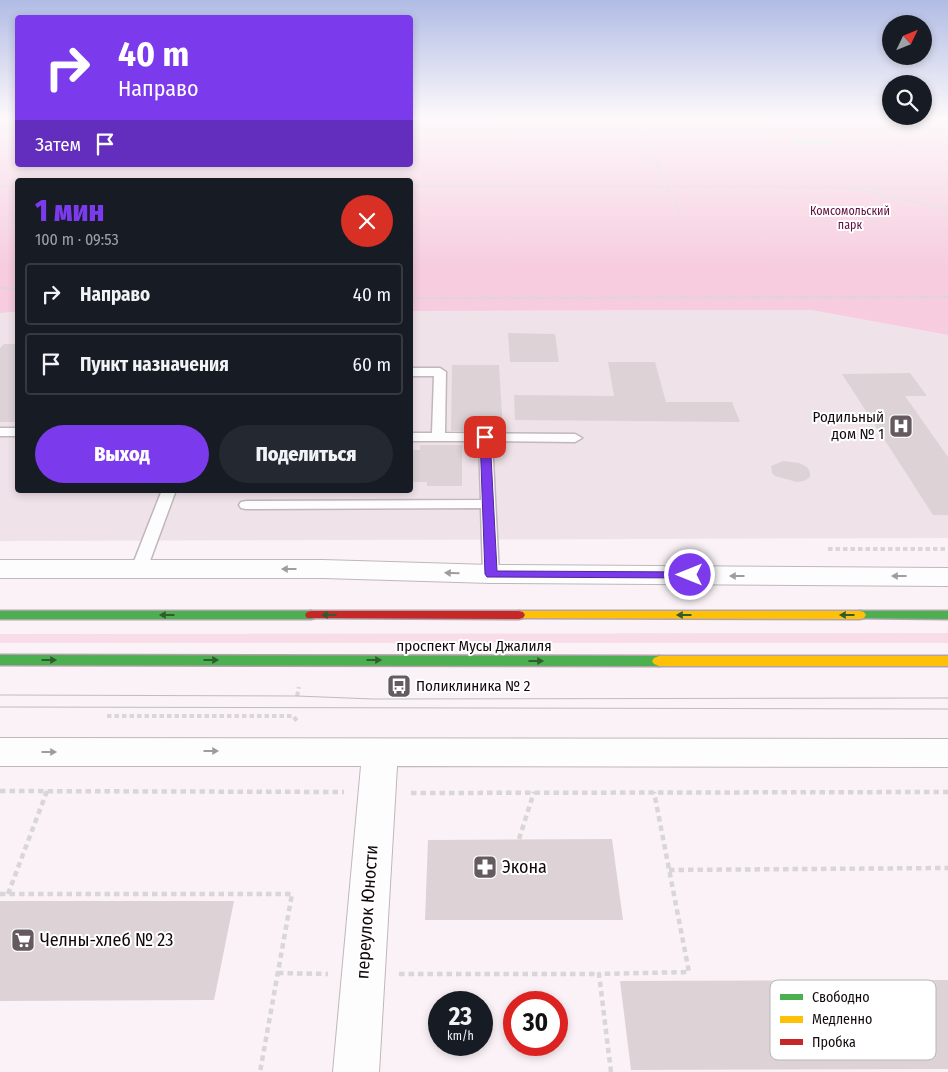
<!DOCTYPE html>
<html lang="ru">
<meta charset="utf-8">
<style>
body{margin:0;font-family:"Fira Sans Condensed",sans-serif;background:#242831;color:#f1f3f6;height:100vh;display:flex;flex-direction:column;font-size:19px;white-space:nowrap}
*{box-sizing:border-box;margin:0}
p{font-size:16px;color:#9ea1a6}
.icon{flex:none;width:28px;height:28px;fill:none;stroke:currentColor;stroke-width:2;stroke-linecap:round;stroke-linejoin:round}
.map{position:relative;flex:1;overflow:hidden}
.drawer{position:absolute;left:15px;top:178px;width:398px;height:315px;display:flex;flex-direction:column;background:#171b24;border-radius:5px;box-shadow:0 2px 8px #0003}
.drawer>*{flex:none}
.guide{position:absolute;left:15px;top:15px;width:398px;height:152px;border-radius:5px;box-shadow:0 2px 8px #0003;background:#7c3aed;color:#fff;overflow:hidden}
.needle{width:32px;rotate:47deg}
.controls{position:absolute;left:882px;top:15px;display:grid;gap:10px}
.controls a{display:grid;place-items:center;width:50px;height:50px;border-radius:50%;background:#171b24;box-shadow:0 2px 8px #0003;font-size:25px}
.speed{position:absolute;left:428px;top:991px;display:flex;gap:10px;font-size:25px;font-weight:700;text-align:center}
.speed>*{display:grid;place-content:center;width:65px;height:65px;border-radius:50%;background:#171b24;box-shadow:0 2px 8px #0003;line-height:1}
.speed small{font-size:12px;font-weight:400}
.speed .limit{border:8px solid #d22;background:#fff;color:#111}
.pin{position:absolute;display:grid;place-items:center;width:42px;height:42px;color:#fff;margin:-21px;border-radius:10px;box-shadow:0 2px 8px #0006}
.me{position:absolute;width:55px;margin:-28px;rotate:270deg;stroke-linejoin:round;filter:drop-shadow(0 0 4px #0008)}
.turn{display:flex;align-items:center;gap:18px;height:105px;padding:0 20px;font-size:22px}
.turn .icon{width:65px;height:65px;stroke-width:2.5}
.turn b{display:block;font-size:35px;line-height:42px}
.then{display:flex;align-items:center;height:48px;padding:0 20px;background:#0003;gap:10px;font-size:19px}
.round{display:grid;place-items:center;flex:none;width:52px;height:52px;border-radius:26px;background:#242831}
.summary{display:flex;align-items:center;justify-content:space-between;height:85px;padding:0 20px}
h1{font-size:30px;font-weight:800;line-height:38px;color:#7c3aed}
.cta{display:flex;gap:10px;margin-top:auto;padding:10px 20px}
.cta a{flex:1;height:58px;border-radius:30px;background:#7c3aed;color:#fff;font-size:20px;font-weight:800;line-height:58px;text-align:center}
.cta a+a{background:#242831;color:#f1f3f6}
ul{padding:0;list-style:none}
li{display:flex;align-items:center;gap:15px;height:62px;margin:0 10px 8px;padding:0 10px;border:2px solid #363941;border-radius:5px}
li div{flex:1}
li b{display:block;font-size:19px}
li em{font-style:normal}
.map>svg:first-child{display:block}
.built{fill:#f0e2e9}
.green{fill:#f8dce8}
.forest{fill:#f6ccde}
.building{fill:#ddd3d7}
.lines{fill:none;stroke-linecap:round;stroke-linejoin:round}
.lane-casing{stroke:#c0b6bb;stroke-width:3}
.street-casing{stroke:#c0b6bb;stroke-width:2}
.fast-casing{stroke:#b1a3aa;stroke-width:3}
.slow-casing{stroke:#b1a3aa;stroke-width:3}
.jam-casing{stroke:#b1a3aa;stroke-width:3}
.path-far2{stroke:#d8d6d7;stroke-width:2;stroke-dasharray:2 1;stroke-linecap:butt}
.path-far1{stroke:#d8d6d7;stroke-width:4;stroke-dasharray:4.5 3;stroke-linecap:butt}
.path{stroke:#d8d6d7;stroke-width:4.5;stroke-dasharray:5.5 4;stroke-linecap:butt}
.lane{fill:#fefdfe;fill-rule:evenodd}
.street{fill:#fefdfe;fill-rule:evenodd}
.fast{fill:#4caf50;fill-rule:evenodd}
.slow{fill:#ffc107;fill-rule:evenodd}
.jam{fill:#c62828;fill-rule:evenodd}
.tram{stroke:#bebcbc;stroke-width:1}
.oneway{fill:#a09b9e}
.oneway2{fill:#305c2e}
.route{fill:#7c3aed;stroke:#51269a}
.labels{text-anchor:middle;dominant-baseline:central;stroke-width:4;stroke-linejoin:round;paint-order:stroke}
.far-park-label{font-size:12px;fill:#600e3d;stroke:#fff}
.poi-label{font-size:15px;fill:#13080d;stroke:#fff;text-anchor:end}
.street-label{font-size:15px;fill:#13080d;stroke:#fff}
.near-poi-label{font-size:18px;fill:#13080d;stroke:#fff;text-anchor:start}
.near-street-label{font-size:18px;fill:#13080d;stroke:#fff}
.key{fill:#fff;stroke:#b8b5b6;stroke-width:1}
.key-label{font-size:14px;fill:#13080d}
</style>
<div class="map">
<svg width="948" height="1072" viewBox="0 0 948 1072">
<rect width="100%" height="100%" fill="#faf2f6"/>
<path class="built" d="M811 310 948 335V538L0 541V313L17 312 18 490H410V311Z"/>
<path class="green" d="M948 633V643H0V634Z"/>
<path class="forest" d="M0 119H17L18 165H410V119H948V335L811 310 410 311V180H18L17 312 0 313Z"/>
<path class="building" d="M789 138H831L837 145 793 144Z
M508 333 555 334 559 362H510Z
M4 344H18V422H0V348Z
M608 362H655L666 402H732L740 422 515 420 514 395 614 396Z
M452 365H499L503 430 451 431Z
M910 373 927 396H905L948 457V515H933L842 374Z
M420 445H462V486H427V482H410V450H420Z
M783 461 799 463 807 467 810 472V477L804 481 797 482 775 476 772 473 771 466Z
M612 839 623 920H425L428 840Z
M0 901H234L214 1000 0 1001Z
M948 980V1069L631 1070 620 981Z"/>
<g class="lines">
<g class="lane-casing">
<path id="lane" d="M410 368H440L446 372 445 433 575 434 582 438 575 442 492 441 499 574 497 578H485L483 574 481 508 246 509 241 508 239 505 241 502 246 501 481 500 479 441H410V433H432L434 376H410Z
M0 428H18V436H0Z
M162 490H176L147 569 145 572H133L131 569Z"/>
</g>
<g class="street-casing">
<path id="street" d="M0 560H323L491 565 948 568V586L491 583 323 578H0Z
M0 738 948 739V767L397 766 379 1072H333L361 766H0Z"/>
</g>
<g class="fast-casing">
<path id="fast" d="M0 611H311L315 612 317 615 315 618 311 619H0Z
M860 611H948V619L856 618 854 615 856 612Z
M0 655 659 656 664 658 666 661 664 664 659 666 0 665Z"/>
</g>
<g class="slow-casing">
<path id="slow" d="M519 611H860L864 612 866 615 864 618 860 619 515 618 513 615 515 612Z
M659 656H948V666H659L654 664 652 661 654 658Z"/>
</g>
<g class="jam-casing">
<path id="jam" d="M311 611H519L523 612 525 615 523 618 519 619 307 618 305 615 307 612Z"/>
</g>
<path class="path-far2" d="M637 119 680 215
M925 119 948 125
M853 143 948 147
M0 186H18
M410 186 948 188
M856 189 948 209
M0 288 18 289
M410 298 948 297"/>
<path class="path-far1" d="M828 549H948
M297 696 299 687
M107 716H293L298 722"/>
<path class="path" d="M0 791 344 792
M411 793 948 792
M519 839 534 792
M669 870 948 868
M0 894H292L260 1072
M8 894 47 791
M278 973 328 974
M399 974H599
M611 1072 599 974 689 972 654 792"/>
<use href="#lane" class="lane"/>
<use href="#street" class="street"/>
<use href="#fast" class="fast"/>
<use href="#slow" class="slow"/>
<use href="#jam" class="jam"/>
<path class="tram" d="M0 695 297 696 373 699 948 698
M0 707 948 709"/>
</g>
<defs><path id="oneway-solid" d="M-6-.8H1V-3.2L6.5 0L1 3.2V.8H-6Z" transform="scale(1.25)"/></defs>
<g class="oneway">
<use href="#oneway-solid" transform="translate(289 569) rotate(180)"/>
<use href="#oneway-solid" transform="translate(452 573) rotate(-178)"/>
<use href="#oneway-solid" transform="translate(737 576) rotate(-180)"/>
<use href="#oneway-solid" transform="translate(899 576) rotate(-180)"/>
<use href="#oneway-solid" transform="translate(211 751)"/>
<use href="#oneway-solid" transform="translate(49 752)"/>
</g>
<g class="oneway2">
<use href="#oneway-solid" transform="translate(167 615) rotate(-180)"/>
<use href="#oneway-solid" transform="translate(329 615) rotate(180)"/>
<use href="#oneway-solid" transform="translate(684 615) rotate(180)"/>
<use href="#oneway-solid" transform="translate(847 615) rotate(180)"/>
<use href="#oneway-solid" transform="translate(49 660)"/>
<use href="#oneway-solid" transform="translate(211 660)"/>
<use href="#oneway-solid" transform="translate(374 660)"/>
<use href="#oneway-solid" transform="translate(536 661)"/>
</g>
<linearGradient id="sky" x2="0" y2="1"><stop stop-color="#b1bce5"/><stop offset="0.44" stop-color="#fdf9fb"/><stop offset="1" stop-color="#fdf9fb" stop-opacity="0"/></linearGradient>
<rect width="948" height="269" fill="url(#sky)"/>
<path class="route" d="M485 434 490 437 497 571 690 572 694 573 696 575 694 578 487 577 485 574 480 437Z"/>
<defs>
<g id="hospital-square" transform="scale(1.25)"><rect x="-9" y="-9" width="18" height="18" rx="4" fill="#645a5f" stroke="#fff"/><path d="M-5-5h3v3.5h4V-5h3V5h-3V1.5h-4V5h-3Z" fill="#fff"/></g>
<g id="bus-square" transform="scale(1.25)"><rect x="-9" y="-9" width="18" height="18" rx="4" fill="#645a5f" stroke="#fff"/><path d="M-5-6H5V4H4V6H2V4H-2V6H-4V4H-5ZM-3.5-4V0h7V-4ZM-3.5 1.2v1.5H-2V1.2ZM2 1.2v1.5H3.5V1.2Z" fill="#fff"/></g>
<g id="pharmacy-square" transform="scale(1.25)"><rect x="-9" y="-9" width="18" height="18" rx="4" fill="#645a5f" stroke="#fff"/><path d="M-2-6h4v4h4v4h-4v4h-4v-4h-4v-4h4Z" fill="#fff"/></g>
<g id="supermarket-square" transform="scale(1.25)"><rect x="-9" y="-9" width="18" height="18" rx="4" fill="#645a5f" stroke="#fff"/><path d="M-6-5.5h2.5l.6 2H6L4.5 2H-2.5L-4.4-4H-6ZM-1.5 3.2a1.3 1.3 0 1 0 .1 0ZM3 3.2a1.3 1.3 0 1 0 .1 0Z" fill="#fff"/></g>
</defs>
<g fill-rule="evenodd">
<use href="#hospital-square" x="901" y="426"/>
<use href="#bus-square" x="399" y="686"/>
<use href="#pharmacy-square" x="485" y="867"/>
<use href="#supermarket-square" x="23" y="940"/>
</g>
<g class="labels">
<g class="far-park-label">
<text x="850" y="211">Комсомольский<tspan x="850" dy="14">парк</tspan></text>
</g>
<g class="poi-label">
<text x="884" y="417">Родильный<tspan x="884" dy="17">дом № 1</tspan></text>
<text x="416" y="686" text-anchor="start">Поликлиника № 2</text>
</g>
<g class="street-label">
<text x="474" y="646">проспект Мусы Джалиля</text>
</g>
<g class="near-poi-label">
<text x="502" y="867">Экона</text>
<text x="40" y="940">Челны-хлеб № 23</text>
</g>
<g class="near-street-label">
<text transform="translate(367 912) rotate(-86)">переулок Юности</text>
</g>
</g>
<rect x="770" y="980" width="166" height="80" rx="8" class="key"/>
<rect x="780" y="994" width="23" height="6" fill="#4caf50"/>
<rect x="780" y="1016" width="23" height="7" fill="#ffc107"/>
<rect x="780" y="1039" width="23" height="6" fill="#c62828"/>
<g class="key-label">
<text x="812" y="1002">Свободно</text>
<text x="812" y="1024">Медленно</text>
<text x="812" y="1047">Пробка</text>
</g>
</svg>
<div class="controls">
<a><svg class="needle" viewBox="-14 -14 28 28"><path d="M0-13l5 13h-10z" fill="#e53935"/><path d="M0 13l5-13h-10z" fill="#9ea1a6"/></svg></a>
<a><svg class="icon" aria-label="search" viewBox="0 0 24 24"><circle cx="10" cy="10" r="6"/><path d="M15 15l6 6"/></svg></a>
</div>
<div class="speed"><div>23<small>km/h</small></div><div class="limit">30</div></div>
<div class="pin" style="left:485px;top:437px;background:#d93025"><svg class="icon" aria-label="arrive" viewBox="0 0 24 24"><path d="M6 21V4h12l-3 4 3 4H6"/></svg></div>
<svg class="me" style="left:690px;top:575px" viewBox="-20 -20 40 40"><circle r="17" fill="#7c3aed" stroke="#fff" stroke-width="3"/><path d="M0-11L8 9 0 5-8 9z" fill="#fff"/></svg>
<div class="guide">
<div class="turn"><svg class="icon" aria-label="right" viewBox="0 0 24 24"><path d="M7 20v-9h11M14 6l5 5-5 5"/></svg><div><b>40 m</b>Направо</div></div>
<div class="then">Затем<svg class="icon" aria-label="arrive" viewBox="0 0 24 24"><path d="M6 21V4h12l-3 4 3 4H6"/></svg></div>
</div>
<section class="drawer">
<div class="summary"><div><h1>1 мин</h1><p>100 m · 09:53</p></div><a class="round" style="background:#d93025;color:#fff"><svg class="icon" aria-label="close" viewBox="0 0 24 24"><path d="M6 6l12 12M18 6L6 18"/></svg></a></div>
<ul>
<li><svg class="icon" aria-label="right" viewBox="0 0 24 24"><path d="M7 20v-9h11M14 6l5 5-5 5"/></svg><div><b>Направо</b></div><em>40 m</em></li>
<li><svg class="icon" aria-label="arrive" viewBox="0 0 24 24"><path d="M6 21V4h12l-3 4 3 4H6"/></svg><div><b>Пункт назначения</b></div><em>60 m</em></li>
</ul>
<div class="cta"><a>Выход</a><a>Поделиться</a></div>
</section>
</div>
